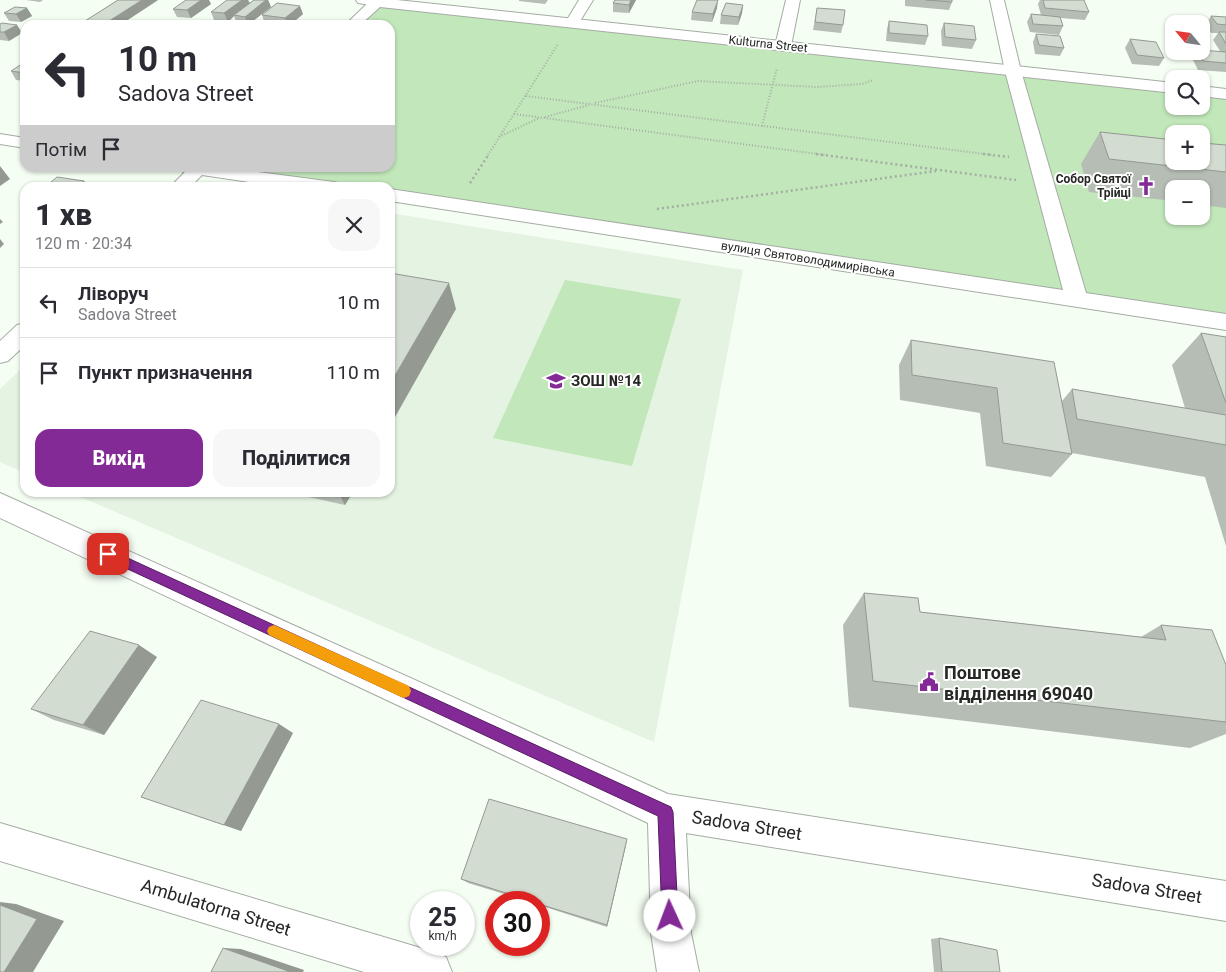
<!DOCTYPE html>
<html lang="uk">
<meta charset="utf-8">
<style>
body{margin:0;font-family:Roboto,sans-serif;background:#f7f7f7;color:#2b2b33;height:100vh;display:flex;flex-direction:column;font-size:19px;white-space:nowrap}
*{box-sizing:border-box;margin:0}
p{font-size:16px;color:#7c7c81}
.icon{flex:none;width:28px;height:28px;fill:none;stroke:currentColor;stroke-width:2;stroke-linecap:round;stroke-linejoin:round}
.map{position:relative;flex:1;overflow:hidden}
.details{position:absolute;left:20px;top:182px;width:375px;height:315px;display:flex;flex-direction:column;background:#fff;border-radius:15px;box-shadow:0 1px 4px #0004}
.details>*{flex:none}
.hud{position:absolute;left:20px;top:20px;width:375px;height:152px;border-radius:15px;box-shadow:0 1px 4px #0004;background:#fff;color:#2b2b33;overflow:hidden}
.needle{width:32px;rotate:299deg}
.controls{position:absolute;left:1165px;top:15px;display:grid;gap:10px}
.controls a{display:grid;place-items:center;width:45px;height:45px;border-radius:10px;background:#fff;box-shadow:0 1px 4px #0004;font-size:25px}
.speed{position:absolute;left:410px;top:891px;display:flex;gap:10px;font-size:25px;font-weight:700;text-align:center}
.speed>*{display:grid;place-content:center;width:65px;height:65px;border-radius:50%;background:#fff;box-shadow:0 1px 4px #0004;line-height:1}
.speed small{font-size:12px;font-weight:400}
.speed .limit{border:8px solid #d22;background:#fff;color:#111}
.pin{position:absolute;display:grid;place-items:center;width:42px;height:42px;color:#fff;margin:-21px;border-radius:10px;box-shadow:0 2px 8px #0006}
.me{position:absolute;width:55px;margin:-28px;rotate:358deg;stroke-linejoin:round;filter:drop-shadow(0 0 4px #0008)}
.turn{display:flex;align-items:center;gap:18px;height:105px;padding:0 15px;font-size:22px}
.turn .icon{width:65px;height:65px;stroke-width:2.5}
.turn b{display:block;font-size:35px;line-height:42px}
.then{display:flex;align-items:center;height:48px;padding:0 15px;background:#0003;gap:10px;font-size:19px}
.round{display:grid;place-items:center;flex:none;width:52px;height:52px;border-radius:15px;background:#f7f7f7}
.head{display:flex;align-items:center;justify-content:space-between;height:85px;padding:0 15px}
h1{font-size:30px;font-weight:800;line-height:38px}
.cta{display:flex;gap:10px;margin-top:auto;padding:10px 15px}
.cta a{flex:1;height:58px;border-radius:15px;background:#842a97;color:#fff;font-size:20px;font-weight:800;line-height:58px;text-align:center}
.cta a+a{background:#f7f7f7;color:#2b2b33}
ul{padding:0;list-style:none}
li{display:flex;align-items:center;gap:15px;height:70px;padding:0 15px;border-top:1px solid #e1e1e2}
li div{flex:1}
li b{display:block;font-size:19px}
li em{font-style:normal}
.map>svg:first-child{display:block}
.built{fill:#e5f3e2}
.green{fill:#c2e7ba;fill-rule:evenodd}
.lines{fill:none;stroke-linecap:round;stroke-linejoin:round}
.street-casing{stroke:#a4aca3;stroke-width:2}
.secondary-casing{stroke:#a4aca3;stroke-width:2}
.path-far1{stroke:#a5aca4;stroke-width:2;stroke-dasharray:1 2;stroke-linecap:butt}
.path{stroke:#a5aca4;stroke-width:2.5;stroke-dasharray:2 3;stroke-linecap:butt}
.street{fill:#fff;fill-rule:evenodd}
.secondary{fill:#fff;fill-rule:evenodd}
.wall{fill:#b5bdb4}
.shaded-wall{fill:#949a92}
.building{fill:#d3dcd1;stroke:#949a92}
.route{fill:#842a97;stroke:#561b62}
.slow{fill:#f59e0b}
.labels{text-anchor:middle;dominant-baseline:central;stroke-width:4;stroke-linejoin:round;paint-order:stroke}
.far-street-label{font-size:12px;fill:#252824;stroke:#fff}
.far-poi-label{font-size:12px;font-weight:bold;fill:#252824;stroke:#fff;text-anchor:end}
.poi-label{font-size:15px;font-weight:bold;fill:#252824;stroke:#fff;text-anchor:start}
.near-poi-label{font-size:18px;font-weight:bold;fill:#252824;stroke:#fff;text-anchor:start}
.near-street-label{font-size:18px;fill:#252824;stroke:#fff}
</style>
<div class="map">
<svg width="1226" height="972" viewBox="0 0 1226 972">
<rect width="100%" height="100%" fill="#f5fef3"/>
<path class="built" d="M390 213 743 270 654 742 71 493 390 492Z
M25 365V473L0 462V389Z"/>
<path class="green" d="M377 2 1174 88V106H1201V91L1226 94V322L390 195V188L334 187 198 169 390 168V25H352ZM1174 134H1201V161H1174ZM1174 189H1201V216H1174Z
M565 280 681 299 632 466 493 438Z"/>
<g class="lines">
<g class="street-casing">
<path id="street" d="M356 0H385L382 5 377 6 358 3Z
M579 0H593L577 26H567L565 23Z
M786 0H800L791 46 788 49H778L775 46Z
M990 0H1004L1021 71 1086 293 1226 314V330L390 201V189L1063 290 1005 71Z
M189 168H227L334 182 341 184 343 188H290L202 175 189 188H169Z
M25 323V345L8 361 0 363V341L17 325Z
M0 493 668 794 1226 881V921L686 833 691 933 699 972H657L651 933 648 823 0 518Z
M0 823 431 951 446 957 452 972H364L0 861Z"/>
</g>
<g class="secondary-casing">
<path id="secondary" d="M371 0H397L1174 83V93L380 7 360 25H345Z
M1201 86 1226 89V99L1201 96Z
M0 134 25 138V148L0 144Z
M181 168H208L206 172 199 174 183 172Z"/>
</g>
<path class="path-far1" d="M526 96 993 155
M595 103 698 81 817 87 862 84 873 80
M514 114 826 155
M545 117 589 105
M762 126 777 68
M499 137 539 118
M488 155 558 44"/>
<path class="path" d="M816 154 1016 180
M983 154 1009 157
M470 183 489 154
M657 209 936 171"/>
<use href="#street" class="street"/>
<use href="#secondary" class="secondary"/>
</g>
<path class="wall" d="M26 0H43L40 2Z
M118 0H158L120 25H87L85 21Z
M248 0 250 3 254 0H268L271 7 248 25 237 24 234 16 228 22 214 20 211 12Z
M519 0H548L545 4 519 1Z
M615 0H636L629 13 613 12V3Z
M905 0H952V2L949 10 905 6Z
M1040 0H1084L1089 12 1085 20 1060 18 1063 26 1059 35 1030 32 1027 22 1031 14 1041 15 1038 4Z
M211 4 191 18 177 17 173 9Z
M743 5 742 13 738 25 720 24 721 15Z
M27 8 32 16 21 22 9 21 4 13Z
M717 8 712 22 691 20 692 12Z
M817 8 843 25 841 33 813 30Z
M303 14 290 25H276L265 24 262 15Z
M1211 16 1226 17V72L1198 70 1192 58 1196 51H1220L1213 40 1218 33H1211L1206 24Z
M889 21 928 36 925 45 886 41 887 29Z
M944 23 976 40 972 49 942 46 941 31Z
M0 24 17 25 22 33 9 41 0 40Z
M1036 34 1064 48 1060 56 1035 54 1033 42Z
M1130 39 1164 58 1159 66 1132 64 1125 48Z
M25 62V81L16 80 11 71Z
M1100 132 1226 145V208L1201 205V189H1174V201L1089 192 1081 164Z
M1201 333 1226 337V546L1205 477 1072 453V454L1051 477 986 466 980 413 900 400 899 365 911 340 1062 401 1072 389 1185 408 1172 365Z
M286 492H353L345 505Z
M864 593 920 612 1141 637 1161 625 1226 665V734L1190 748 849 707 843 625Z
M157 657 104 735 54 720 31 709Z
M293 733 241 831 141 797Z
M626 845 607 927 539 905V902H530L468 883 461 879Z
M939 938 1000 972H934L931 939Z"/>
<path class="shaded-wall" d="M142 0H158L120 25H107L106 23Z
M201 0H209L211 4 191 18 187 10Z
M242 0H248L250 4 234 15V16L228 22 224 13Z
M266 0H268L271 7 248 25 245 17Z
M631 0H636L629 13V5Z
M718 0 717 8 712 22 713 14Z
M743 5 742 13 738 25 739 17Z
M300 6 303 14 290 25H288L285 18Z
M27 8 32 16 21 22 16 14Z
M17 25 22 33 9 41 4 32Z
M0 166 10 179 0 186Z
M84 181 89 188H76Z
M0 219 3 222 0 224Z
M0 239 4 244 0 248Z
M449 283 456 309 390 426V384Z
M338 492H353L345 505Z
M139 645 157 657 104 735 83 725Z
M279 724 293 733 241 831 224 825Z
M627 839 626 845 607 927V925Z
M0 902 16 904 64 921 33 972H4Z
M223 948 241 949 304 970 303 972H287Z"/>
<path class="building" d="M118 0H142L106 23 85 21Z
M186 0H201L187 10 173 9Z
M227 0H242L224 13 211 12Z
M254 0H266L245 17 234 15Z
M615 0H631L629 5 613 3Z
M697 0H718L713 14 692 12Z
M926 0H952V2Z
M1043 0H1084L1089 12 1045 8Z
M277 3 300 6 285 18 262 15Z
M726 3 743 5 739 17 721 15Z
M15 7 27 8 16 14 4 13Z
M817 8 845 10 843 25 815 22Z
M1031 14 1060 17 1063 26 1033 24Z
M1211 16 1226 17V25L1217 24Z
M889 21 927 25 928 36 889 33Z
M2 23 17 25 4 32H0V24Z
M944 23 974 26 976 40 945 37Z
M1219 32H1226V44Z
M1036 34 1060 36 1064 48 1039 45Z
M1130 39 1156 42 1164 58 1137 55Z
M1201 50 1226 52V63L1203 61 1198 51H1201Z
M25 62V73L11 71Z
M1100 132 1174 140V161H1201V143L1226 145V172L1109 159Z
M57 177 84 181 76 188H44Z
M390 273 449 283 390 384Z
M1201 333 1226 337V403Z
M911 340 1054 362 1072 454 1003 443 997 388 912 375Z
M1072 389 1226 415V445L1077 419Z
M864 593 918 598 920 612 1166 640 1161 625 1212 630 1226 665V722L873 681Z
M90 631 139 645 83 725 31 709Z
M201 700 279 724 224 825 141 797Z
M489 799 627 839 607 925 539 904V902H535L461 879Z
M0 905 37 919 4 972H0Z
M939 938 997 950 1000 972H942Z
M223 948 288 971 287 972H211Z"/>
<path class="route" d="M108 549 671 807 673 812 678 916 676 921 670 924 664 921 662 916 658 816 104 558 102 554 104 551Z"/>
<path class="slow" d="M274 625 409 686 411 691 409 696 404 698 399 696 269 635 267 631 269 627Z"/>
<defs>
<g id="church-bare" transform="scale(1.5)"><path d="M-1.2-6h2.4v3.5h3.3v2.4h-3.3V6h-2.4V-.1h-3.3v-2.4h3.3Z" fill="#842a97" stroke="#fff" stroke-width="2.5" paint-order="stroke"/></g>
<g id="school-bare" transform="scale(1.5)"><path d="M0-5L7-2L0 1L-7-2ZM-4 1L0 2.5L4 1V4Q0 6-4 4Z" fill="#842a97" stroke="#fff" stroke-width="2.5" paint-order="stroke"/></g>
<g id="civic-bare" transform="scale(1.5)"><path d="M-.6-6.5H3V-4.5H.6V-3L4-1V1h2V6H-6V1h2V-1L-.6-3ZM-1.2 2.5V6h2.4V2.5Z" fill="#842a97" stroke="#fff" stroke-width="2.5" paint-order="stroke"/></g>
</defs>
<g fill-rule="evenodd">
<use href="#church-bare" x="1146" y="186"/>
<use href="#school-bare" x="556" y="381"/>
<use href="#civic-bare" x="929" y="682"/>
</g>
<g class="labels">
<g class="far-street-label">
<text transform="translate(768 44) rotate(6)">Kulturna Street</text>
<text transform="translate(808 259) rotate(9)">вулиця Святоволодимирівська</text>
</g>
<g class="far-poi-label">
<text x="1131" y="179">Собор Святої<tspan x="1131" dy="14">Трійці</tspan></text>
</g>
<g class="poi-label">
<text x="571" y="381">ЗОШ №14</text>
</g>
<g class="near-poi-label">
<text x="944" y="672">Поштове<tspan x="944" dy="21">відділення 69040</tspan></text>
</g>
<g class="near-street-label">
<text transform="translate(747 825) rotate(9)">Sadova Street</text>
<text transform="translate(1147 888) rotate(9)">Sadova Street</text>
<text transform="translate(216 907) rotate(17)">Ambulatorna Street</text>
</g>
</g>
</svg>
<div class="controls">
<a><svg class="needle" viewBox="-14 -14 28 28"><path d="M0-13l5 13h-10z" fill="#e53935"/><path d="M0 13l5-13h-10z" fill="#7c7c81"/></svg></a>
<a><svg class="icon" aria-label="search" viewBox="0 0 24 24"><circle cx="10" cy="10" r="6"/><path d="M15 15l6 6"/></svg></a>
<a>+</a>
<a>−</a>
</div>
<div class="speed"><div>25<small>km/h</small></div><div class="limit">30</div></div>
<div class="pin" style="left:108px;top:554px;background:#d93025"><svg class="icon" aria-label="arrive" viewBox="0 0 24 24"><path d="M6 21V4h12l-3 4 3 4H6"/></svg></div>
<svg class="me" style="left:670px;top:916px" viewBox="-20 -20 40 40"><circle r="19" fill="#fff"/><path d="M0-13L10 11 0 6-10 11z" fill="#842a97"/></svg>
<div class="hud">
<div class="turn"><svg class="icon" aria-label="left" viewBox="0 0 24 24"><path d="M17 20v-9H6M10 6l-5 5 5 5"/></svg><div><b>10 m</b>Sadova Street</div></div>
<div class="then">Потім<svg class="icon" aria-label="arrive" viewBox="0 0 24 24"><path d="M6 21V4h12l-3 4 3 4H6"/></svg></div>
</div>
<section class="details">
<div class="head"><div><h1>1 хв</h1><p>120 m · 20:34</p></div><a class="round"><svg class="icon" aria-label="close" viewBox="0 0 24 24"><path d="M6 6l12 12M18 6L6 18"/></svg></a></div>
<ul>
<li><svg class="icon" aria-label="left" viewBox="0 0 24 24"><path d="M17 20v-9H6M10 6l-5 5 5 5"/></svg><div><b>Ліворуч</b><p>Sadova Street</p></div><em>10 m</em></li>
<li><svg class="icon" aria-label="arrive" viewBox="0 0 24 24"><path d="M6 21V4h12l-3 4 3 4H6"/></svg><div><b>Пункт призначення</b></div><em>110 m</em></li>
</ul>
<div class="cta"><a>Вихід</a><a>Поділитися</a></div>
</section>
</div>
